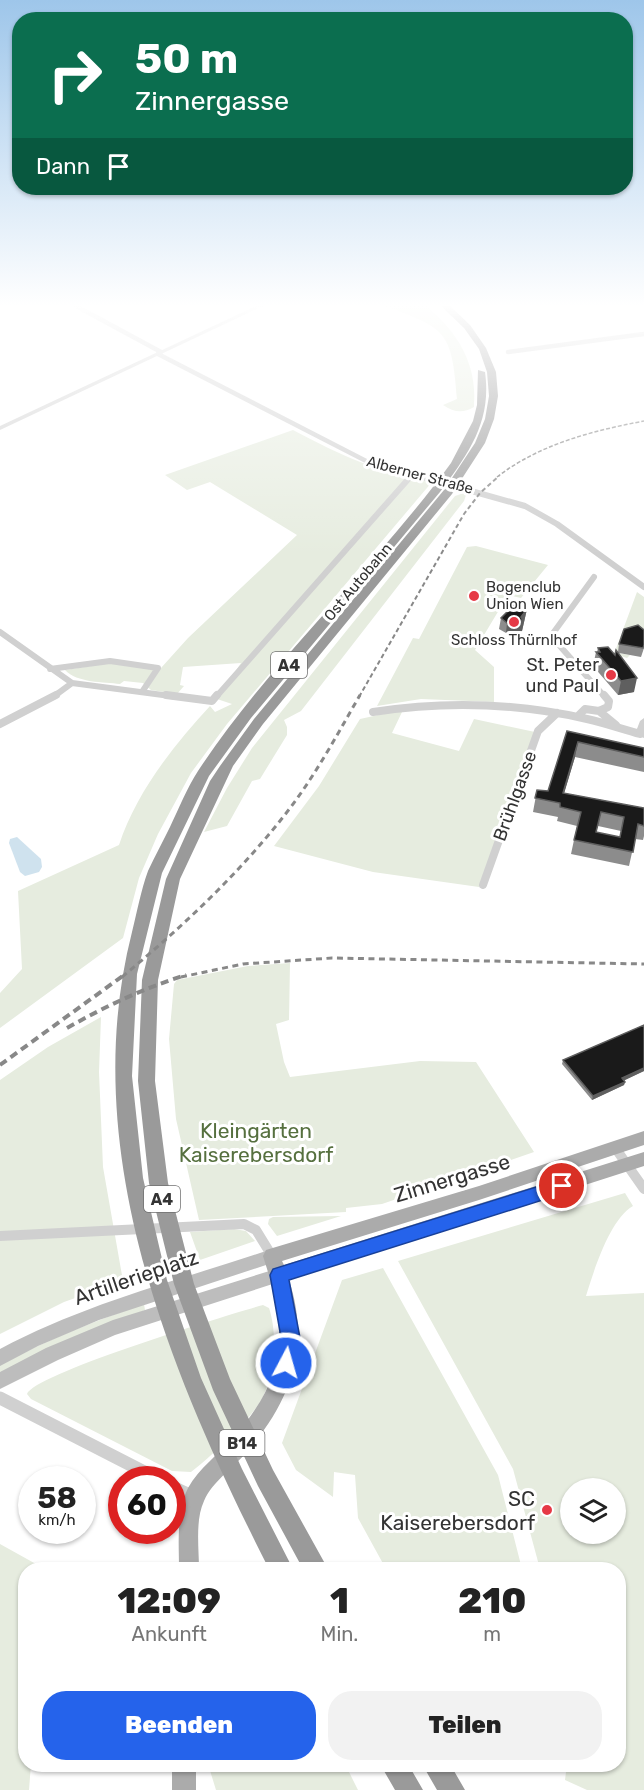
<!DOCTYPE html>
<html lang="de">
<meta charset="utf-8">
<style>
body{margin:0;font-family:Rubik,sans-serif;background:#f2f2f2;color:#222;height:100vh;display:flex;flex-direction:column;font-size:22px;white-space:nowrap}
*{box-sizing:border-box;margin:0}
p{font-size:20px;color:#767676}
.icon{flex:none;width:33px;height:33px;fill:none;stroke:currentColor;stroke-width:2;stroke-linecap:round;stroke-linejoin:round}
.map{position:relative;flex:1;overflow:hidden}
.sheet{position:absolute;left:18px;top:1562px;width:608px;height:210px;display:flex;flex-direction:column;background:#fff;border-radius:24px;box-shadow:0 2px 4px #0004}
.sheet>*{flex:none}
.top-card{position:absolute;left:12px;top:12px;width:621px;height:183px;border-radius:24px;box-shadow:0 2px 4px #0004;background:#0b6e4f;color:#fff;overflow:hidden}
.fabs{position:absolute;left:560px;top:1478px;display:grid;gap:12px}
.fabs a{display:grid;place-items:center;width:66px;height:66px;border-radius:50%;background:#fff;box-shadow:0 2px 4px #0004;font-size:30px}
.speed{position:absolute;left:18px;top:1466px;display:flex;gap:12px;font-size:30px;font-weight:700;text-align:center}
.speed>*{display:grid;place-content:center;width:78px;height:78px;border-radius:50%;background:#fff;box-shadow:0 2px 4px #0004;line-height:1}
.speed small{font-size:15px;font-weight:400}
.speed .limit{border:9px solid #d22;background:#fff;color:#111}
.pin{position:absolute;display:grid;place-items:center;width:51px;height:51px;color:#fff;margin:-26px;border:3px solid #fff;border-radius:50%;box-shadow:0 2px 6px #0007}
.me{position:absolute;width:66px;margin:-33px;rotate:6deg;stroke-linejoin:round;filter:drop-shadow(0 0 4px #0008)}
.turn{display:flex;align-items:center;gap:21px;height:126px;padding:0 24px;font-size:27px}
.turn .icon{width:78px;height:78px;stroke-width:2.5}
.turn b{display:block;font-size:42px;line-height:51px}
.then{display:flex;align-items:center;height:57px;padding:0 24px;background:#0003;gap:12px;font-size:22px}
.eta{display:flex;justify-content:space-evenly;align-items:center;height:102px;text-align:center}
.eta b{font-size:36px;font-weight:800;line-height:42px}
.cta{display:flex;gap:12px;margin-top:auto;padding:12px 24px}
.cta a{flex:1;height:69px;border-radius:24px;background:#2563eb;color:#fff;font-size:24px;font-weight:800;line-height:69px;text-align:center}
.cta a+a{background:#f2f2f2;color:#222}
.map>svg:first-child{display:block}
.green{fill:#e6ecdf;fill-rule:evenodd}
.water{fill:#cfe2ee}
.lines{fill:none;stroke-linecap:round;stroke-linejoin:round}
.minor-far4{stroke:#d0d0d0;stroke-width:4.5}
.minor-far3{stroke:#d0d0d0;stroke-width:6}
.minor-far2{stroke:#d0d0d0;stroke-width:8}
.minor-far1{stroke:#d0d0d0;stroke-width:10}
.minor{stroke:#d0d0d0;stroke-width:13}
.tertiary{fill:#d0d0d0;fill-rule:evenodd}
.secondary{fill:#bdbdbd;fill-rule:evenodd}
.primary{fill:#ababab;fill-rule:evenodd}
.motorway{fill:#9a9a9a;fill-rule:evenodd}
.rail-far3{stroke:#888;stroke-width:1.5;stroke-dasharray:4 2;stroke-linecap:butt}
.rail-far2{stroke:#888;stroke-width:2;stroke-dasharray:4.5 3;stroke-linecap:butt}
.rail-far1{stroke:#888;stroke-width:3;stroke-dasharray:6 4.5;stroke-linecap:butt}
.rail{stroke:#888;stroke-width:4;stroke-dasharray:8 5;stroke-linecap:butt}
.wall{fill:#8c8c8c;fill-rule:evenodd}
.shaded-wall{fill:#5f5f5f}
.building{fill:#1a1a1a;stroke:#5f5f5f;stroke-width:1.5;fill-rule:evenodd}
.route{fill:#2563eb;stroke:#184099;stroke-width:1.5}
.poi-dot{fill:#e63946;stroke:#fff;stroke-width:2}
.labels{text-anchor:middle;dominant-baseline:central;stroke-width:6;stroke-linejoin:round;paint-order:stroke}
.far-street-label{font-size:15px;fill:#333;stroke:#fff}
.far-poi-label{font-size:15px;fill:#333;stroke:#fff;text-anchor:start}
.shield{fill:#fff;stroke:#707070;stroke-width:1.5}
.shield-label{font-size:16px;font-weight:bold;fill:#333}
.poi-label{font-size:18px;fill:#333;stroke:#fff;text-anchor:end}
.street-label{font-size:18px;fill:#333;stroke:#fff}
.near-park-label{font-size:21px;fill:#56703f;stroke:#fff}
.near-street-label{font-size:21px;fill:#333;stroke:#fff}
.near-poi-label{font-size:21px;fill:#333;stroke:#fff;text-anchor:end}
</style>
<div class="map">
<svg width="644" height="1790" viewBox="0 0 644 1790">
<rect width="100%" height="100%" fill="#fff"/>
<path class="green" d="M423 304C455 328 477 362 474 403V407C462 414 454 412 443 405L457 399C452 329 445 328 382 305Z
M293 430C342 456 377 472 432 482L227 724 191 773 158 834 139 878 123 938 0 1028V993L22 969 18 891 119 845C136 793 173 746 210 706L215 712 232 704 217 699 241 663 183 667 180 685 184 686 177 694 151 690 143 683 124 681 120 684C104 682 77 683 65 670L111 663 161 668 188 638 297 535 210 482 187 490 165 475Z
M467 492 464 501 301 711 284 720 287 727V735L260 779 252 781 227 826 204 832 227 788 252 748 455 496Z
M476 546 548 565 521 598 508 595 475 650 494 667V702L421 699 377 706 413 638 419 639 467 547Z
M637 592 644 597V644L618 653 630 655 627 658 614 654Z
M392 712H402L392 733 459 751 474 719 535 732 479 887 373 872 274 846 319 786 360 719Z
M290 963 289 1020 276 1024 284 1062 290 1077 420 1061 476 1062 534 1152 382 1204 346 1208V1212L199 1220 176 1119 169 1039 174 984 177 980 248 966Z
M101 1017 99 1072 103 1167 123 1281 64 1302 0 1334V1080L48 1047Z
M625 1193 633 1206C610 1219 594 1270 586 1296L644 1293V1790H587L565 1780 567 1764H618V1569H540L513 1469 398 1261ZM570 1488H615V1533H570Z
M341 1216 277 1236 268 1224 269 1219 273 1217Z
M234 1229 246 1231 255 1241 200 1260 190 1232Z
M383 1268 498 1475 522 1569H386L358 1518 355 1475 334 1472 333 1497 296 1470 282 1443 342 1280Z
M144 1304 145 1310 0 1373V1365C47 1340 94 1321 144 1304Z
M263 1305 269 1308C278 1334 275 1379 260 1402 245 1425 213 1455 191 1472L172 1471 31 1399 27 1394C36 1373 231 1314 263 1305Z
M0 1544 45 1569H26V1764H31L29 1790H0Z
M208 1764H345L358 1790H216Z"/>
<path class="water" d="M17 837 41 859 42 867 39 872 25 876 20 872 9 843 10 839Z"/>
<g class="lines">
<path class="minor-far4" d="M81 304 76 306 161 352
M508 352 644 334
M158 354 370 463 424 477
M410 477 412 475"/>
<path class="minor-far3" d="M418 476 525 506 557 524 644 587
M594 577 551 636 605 697
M0 632 72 683 178 697
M50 669 110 661 158 668 142 692
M53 697 72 683
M216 697 411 476"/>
<path class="minor-far2" d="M166 695 212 701 217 695
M599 711 608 707 609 701 604 695
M373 712C444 701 517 703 587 719 605 723 622 729 640 734
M578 716 585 709 599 711 616 725
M0 724 56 695
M483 885 538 731 557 713"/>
<path class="minor-far1" d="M616 1149 644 1189
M0 1236 244 1224 256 1230 272 1256"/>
<path class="minor" d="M0 1398 158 1479
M172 1487 194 1497"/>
<path class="tertiary" d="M260 304H267L0 430V426Z
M644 718V738L635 734 640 721Z"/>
<path class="secondary" d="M272 1249 278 1251 280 1256 278 1261 99 1320 38 1346 0 1366V1349C86 1303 180 1280 272 1249Z
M279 1268 285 1270 287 1275 285 1280 115 1335 58 1360 0 1389V1372L46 1348 113 1320Z"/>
<path class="primary" d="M644 1131V1145L479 1200 282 1261 284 1265 644 1152V1166L289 1280C311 1347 291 1401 246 1453 233 1468 212 1482 204 1501 195 1520 199 1549 199 1569H179C179 1543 176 1512 188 1488 199 1468 219 1454 234 1437 288 1374 288 1333 263 1256L266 1250 479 1186Z
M172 1764H196V1790H172Z"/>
<path class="motorway" d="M439 304H448L470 325 486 348 496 372 498 396 494 419 485 443 452 494 263 724 233 766 180 879 158 980 155 1081 168 1183 194 1284 230 1379 273 1470 328 1569H303L258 1486 213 1390 174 1284 149 1183 138 1081 142 980 166 879 210 781 220 766 254 719 444 490 475 443 485 419 489 396 487 372 479 349 464 328Z
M478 370 485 372C492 422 468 454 440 492L251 718 209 776 162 873 137 974 132 1076 143 1178 167 1280 201 1378 242 1469 293 1569H269C171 1376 76 1151 132 932 137 912 141 890 148 871 155 856 163 841 170 827 179 808 187 788 198 771 271 660 373 570 451 463L473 421 477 405Z
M380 1764H408L423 1790H395Z
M422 1764H450L465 1790H437Z"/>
<path class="rail-far3" d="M497 477C540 444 592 431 644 421"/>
<path class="rail-far2" d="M359 697 464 514 480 493 499 476"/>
<path class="rail-far1" d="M122 977C182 927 239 874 287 812 315 776 337 735 360 695
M181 977 243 964 332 958 644 964"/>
<path class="rail" d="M67 1028C106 1006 144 988 186 975
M0 1065 124 975"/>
</g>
<path class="wall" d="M527 609 522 631 506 633 499 629 501 618Z
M619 644 644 648 641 657 619 653 634 692 618 695 593 666 596 652H597L598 648 615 655 618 652Z
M567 731 644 748V772L575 757 564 793 644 808V836L643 840 635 839 629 866 571 854 577 826 557 821 558 817 533 812 537 790 548 791ZM598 826 621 831 620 837 596 832Z
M644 1025V1071L624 1080 625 1082 624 1085 592 1100 562 1064 563 1060Z"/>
<path class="shaded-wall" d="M527 609 522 631 506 633 507 623 521 617Z
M637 678 634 692 618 695 621 681Z
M578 742 575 757 560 807 563 793Z
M644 1068V1071L621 1082 622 1078Z
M625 1082 624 1085 592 1100 593 1096Z"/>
<path class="building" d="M519 600 527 609 521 617 523 620 507 623 501 618Z
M638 625 644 630V645L643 648 619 644 624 629Z
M608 647 615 655 616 650 637 678 621 681 596 652H600L598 648Z
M567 731 644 748V757L578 742 563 793 644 808V826L638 824 633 852 574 840 581 812 560 807V803L535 798 537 790 548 791ZM601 812 624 817 620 837 596 832Z
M644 1025V1068L622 1078 625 1082 593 1096 563 1060Z"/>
<linearGradient id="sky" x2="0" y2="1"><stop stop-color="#9ec6ea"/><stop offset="0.55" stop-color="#fff"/><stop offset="1" stop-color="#fff" stop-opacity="0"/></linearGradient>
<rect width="644" height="555" fill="url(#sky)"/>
<path class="route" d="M562 1179 568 1181 571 1186 568 1192 289 1280 301 1343 293 1369 286 1372 280 1369 277 1363 282 1343 270 1275 273 1269Z"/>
<g class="poi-dot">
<circle cx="474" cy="596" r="6"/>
<circle cx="514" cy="622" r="6"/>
<circle cx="611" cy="675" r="6"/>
<circle cx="547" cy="1510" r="6"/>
</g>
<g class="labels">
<g class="far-street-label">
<text transform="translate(420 475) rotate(15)">Alberner Straße</text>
<text transform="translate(358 582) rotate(-50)">Ost Autobahn</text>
</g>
<g class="far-poi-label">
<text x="486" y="587">Bogenclub<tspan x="486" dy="17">Union Wien</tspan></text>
<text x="514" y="640" text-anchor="middle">Schloss Thürnlhof</text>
</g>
<g class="shield">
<rect x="271" y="652" width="36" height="26" rx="4.5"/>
<rect x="144" y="1186" width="36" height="26" rx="4.5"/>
<rect x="219.5" y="1430" width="45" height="26" rx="4.5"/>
</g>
<g class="shield-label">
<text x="289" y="665">A4</text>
<text x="162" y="1199">A4</text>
<text x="242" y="1443">B14</text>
</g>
<g class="poi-label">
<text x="599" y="665">St. Peter<tspan x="599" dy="21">und Paul</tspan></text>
</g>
<g class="street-label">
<text transform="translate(515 796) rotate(-70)">Brühlgasse</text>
</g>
<g class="near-park-label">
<text x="256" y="1130">Kleingärten<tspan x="256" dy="24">Kaiserebersdorf</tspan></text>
</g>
<g class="near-street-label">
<text transform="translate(452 1178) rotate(-17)">Zinnergasse</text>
<text transform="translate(136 1277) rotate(-19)">Artillerieplatz</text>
</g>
<g class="near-poi-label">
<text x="535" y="1498">SC<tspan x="535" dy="24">Kaiserebersdorf</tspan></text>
</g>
</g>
</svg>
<div class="fabs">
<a><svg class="icon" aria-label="layers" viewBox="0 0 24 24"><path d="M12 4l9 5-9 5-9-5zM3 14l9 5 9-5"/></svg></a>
</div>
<div class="speed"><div>58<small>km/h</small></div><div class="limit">60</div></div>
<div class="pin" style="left:562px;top:1186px;background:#d93025"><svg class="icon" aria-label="arrive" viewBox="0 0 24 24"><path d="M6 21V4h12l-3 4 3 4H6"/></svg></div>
<svg class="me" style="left:286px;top:1363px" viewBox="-20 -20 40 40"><circle r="17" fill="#2563eb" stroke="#fff" stroke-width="3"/><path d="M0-11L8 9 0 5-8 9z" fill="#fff"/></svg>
<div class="top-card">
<div class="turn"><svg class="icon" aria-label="right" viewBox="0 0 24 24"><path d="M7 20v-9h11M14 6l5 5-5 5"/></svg><div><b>50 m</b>Zinnergasse</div></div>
<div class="then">Dann<svg class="icon" aria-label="arrive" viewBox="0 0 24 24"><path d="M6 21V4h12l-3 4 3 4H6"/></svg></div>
</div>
<section class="sheet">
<div class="eta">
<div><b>12:09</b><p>Ankunft</p></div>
<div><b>1</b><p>Min.</p></div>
<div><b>210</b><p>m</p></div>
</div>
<div class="cta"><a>Beenden</a><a>Teilen</a></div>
</section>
</div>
